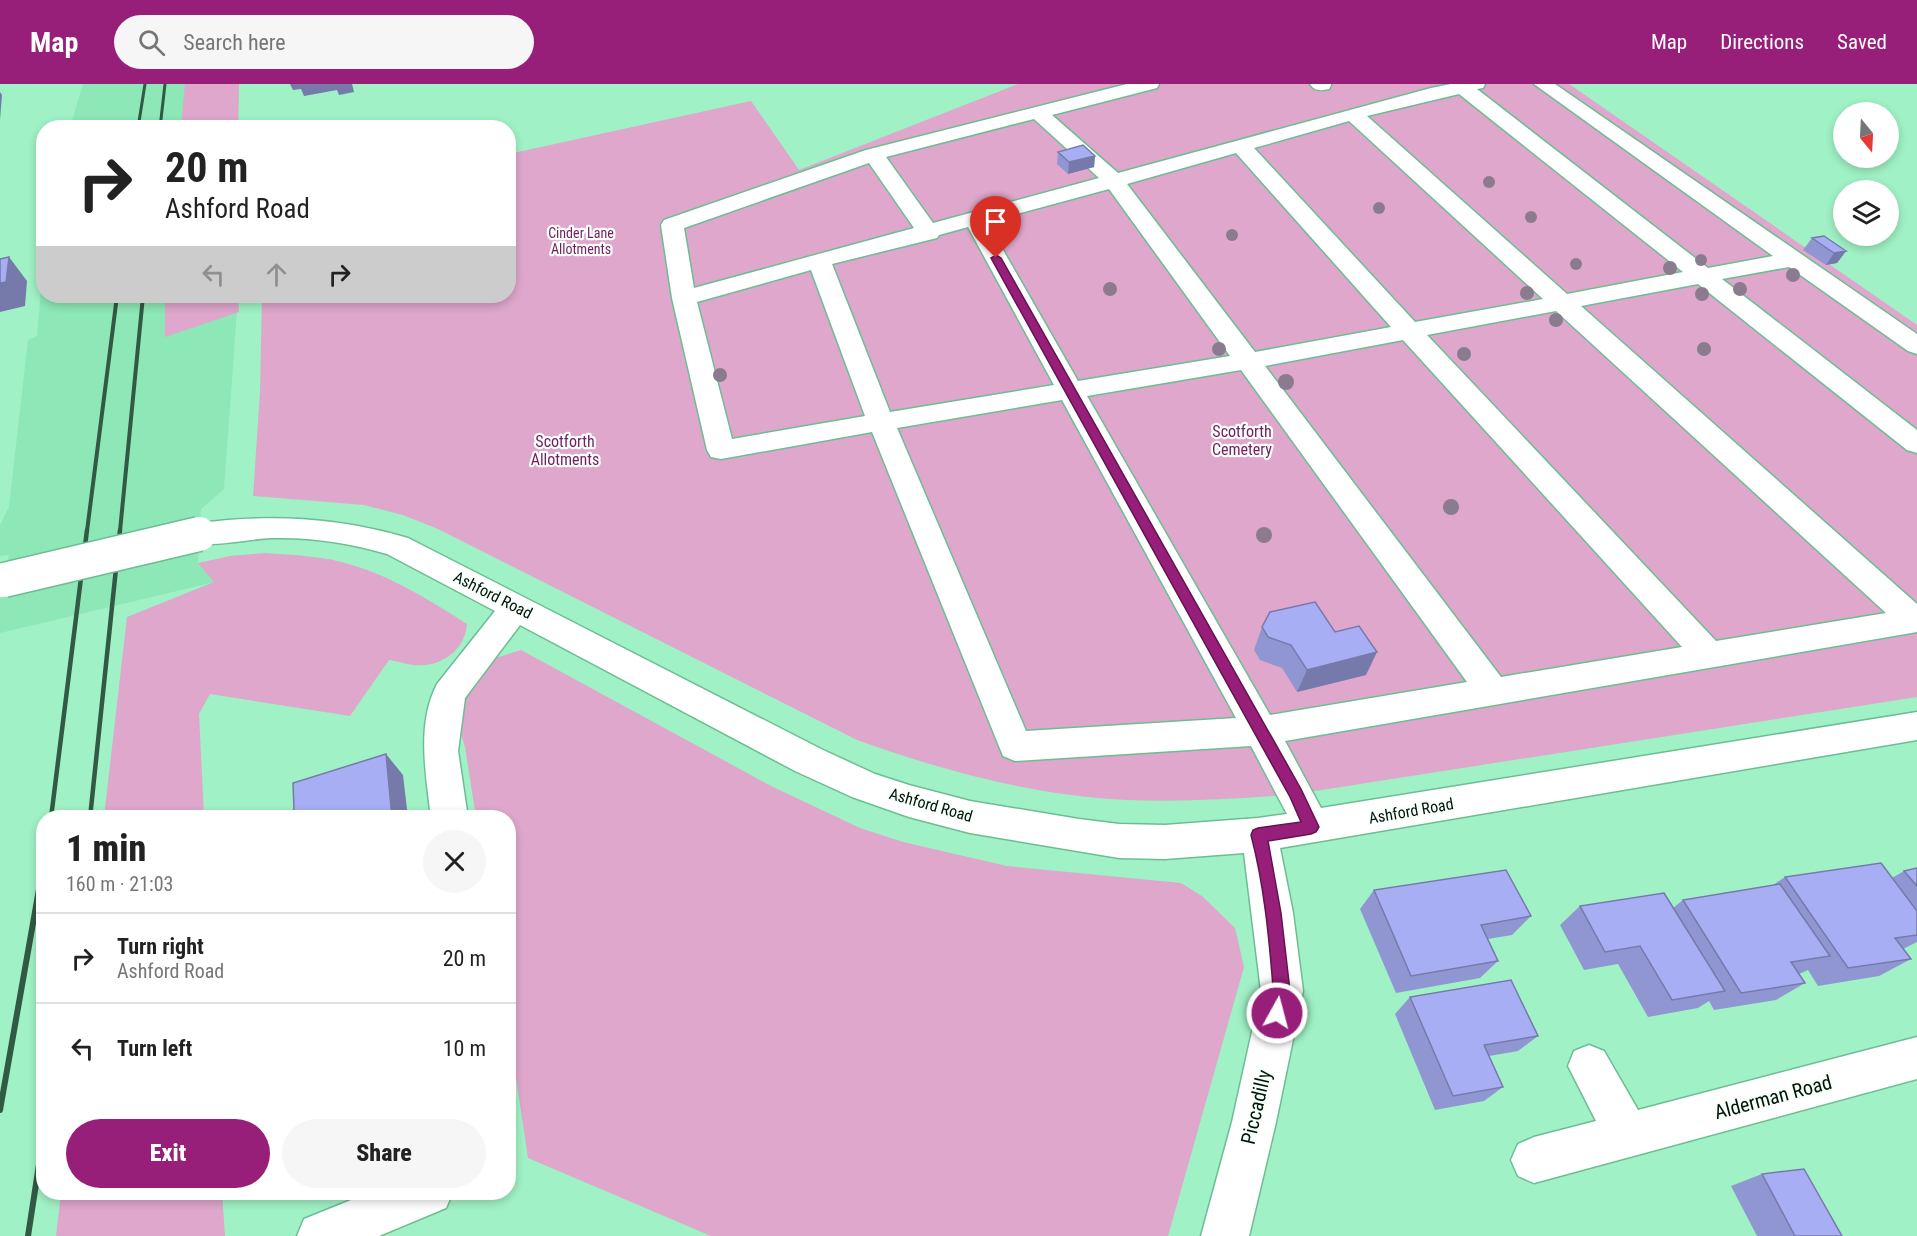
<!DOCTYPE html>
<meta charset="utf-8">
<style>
body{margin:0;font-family:"Roboto Condensed",sans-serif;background:#f6f6f6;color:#222;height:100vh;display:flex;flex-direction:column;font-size:22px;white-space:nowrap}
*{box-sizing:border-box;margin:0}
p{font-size:20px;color:#767676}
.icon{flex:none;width:33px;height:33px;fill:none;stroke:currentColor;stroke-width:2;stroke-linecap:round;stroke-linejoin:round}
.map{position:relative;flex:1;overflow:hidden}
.details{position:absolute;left:36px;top:726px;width:480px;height:390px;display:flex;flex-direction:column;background:#fff;border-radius:24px;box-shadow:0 3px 9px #0003}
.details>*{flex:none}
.banner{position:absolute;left:36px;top:36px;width:480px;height:183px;border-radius:24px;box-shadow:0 3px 9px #0003;background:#fff;color:#222;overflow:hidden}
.needle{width:39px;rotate:162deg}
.fabs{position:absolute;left:1833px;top:18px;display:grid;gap:12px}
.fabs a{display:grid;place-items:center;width:66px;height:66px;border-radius:50%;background:#fff;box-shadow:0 3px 9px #0003;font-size:30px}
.pin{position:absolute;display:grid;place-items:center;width:51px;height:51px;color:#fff;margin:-62px -26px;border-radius:50% 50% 50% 0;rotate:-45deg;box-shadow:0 0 6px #0007}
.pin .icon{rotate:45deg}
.me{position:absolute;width:66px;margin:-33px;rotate:7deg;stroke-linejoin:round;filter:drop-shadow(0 0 4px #0008)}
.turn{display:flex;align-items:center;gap:21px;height:126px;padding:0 30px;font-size:27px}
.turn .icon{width:78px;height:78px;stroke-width:2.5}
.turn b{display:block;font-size:42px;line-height:51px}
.lanes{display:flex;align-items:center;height:57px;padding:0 30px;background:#0003;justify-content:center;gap:30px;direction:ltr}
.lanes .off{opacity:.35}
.round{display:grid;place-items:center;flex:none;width:63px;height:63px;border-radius:32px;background:#f6f6f6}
.summary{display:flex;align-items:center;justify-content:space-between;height:102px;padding:0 30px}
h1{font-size:36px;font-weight:800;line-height:45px}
.button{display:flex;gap:12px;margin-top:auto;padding:12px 30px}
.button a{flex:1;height:69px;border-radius:36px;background:#971f7a;color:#fff;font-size:24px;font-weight:800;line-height:69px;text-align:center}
.button a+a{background:#f6f6f6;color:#222}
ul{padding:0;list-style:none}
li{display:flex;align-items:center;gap:18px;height:90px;padding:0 30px;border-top:2px solid #e0e0e0}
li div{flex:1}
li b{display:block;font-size:22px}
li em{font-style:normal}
header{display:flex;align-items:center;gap:36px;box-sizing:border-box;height:84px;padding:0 30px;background:#971f7a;color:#fff}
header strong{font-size:28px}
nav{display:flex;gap:33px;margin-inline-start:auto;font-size:21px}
.search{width:420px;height:54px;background:#f6f6f6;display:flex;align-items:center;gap:15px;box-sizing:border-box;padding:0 21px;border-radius:33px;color:#767676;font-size:22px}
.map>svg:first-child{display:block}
.built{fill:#8de7b7}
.green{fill:#dea7cb}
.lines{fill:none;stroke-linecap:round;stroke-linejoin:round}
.minor-casing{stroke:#6dbd93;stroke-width:3}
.minor{fill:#fff;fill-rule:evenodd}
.rail-far3{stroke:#325943;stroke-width:3}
.rail-far2{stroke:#325943;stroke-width:4}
.rail-far1{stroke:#325943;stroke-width:4.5}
.rail{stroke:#325943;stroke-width:6}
.minor-bridge-casing{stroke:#6dbd93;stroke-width:37;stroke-linecap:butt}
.minor-bridge{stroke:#fff;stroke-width:34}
.tree{fill:#8a7c8e}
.wall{fill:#9096d2}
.shaded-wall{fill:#767aab}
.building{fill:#a8aef4;stroke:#767aab;stroke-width:1.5}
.route{fill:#971f7a;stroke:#62144f;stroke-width:1.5}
.labels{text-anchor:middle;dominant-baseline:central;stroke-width:4.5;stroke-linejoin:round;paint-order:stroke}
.far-park-label{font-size:14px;fill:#781c61;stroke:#f7fffa}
.park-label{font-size:16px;fill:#781c61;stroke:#f7fffa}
.street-label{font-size:16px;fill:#001308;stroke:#f7fffa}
.near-street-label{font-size:20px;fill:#001308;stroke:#f7fffa}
</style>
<header>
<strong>Map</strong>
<div class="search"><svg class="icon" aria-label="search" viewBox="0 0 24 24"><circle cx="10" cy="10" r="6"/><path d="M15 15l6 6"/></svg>Search here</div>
<nav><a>Map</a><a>Directions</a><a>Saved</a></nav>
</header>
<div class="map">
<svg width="1917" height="1152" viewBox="0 0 1917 1152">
<rect width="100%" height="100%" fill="#a0f1c5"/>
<path class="built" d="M83 0H239L238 43 70 44Z
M43 183 44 212H238L224 405 201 425 198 479 215 498 0 549V517L9 471 0 472V441L9 423 28 256 37 252Z"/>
<path class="green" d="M185 0H239L238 43H181Z
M1018 0H1569L1917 241V613L1296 710C1240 715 1183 718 1128 716 1036 712 943 687 857 656L438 445 403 431 364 421 253 412 260 309 262 212H508L509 70 751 17 799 86Z
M165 212H238L239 228 165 253Z
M265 469C294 471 324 472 352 481 393 493 431 517 467 540 465 567 440 584 413 581 405 580 397 577 389 576L350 632 210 610 199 630 204 733H104L127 533 214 498 198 479 230 472Z
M521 566 771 702 860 744 903 758 1007 782 1181 799 1202 812 1235 844 1244 883 1168 1152H711L528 1074 509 947 508 734 476 733 465 663 459 644V622L492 575Z
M61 1109H222L225 1152H56Z"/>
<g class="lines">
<g class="minor-casing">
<path id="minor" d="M1127 0H1159L1157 4 1052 31 1118 89 1431 4 1451 0H1485L1483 4 1477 5 1708 184 1773 172 1534 0H1555L1917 250V270L1908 267 1789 183 1722 195 1917 346V369L1907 366 1698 200 1581 222 1917 520V548L1285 657 1321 724 1917 628V656L1280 764 1293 829 1303 907 1276 1038 1249 1152H1201L1232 1038 1261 907 1244 769 1165 775 1119 774 970 749 909 733 852 713 795 687 520 541 465 614 458 667 468 734H431C426 690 416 641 437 600L495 527 387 470C350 459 311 453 272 454 248 455 209 464 188 458L184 450 188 442 199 439C271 430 338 433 408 454L821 665 875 690 909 701 970 717 1079 735 1119 740 1165 741 1258 734 1287 730 1251 662 1015 677 1003 672 872 348 721 375 711 373 707 366 672 214 661 141 664 136 866 66ZM1459 10 1683 188 1567 210 1367 32ZM1034 35 1099 94 933 139 886 73ZM1349 37 1543 215 1415 238 1254 64ZM1236 69 1391 243 1255 268 1127 100ZM869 79 914 144 694 204 684 144ZM1109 105 1230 272 1078 297 987 138ZM968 143 1054 301 890 328 832 180 937 154 939 151ZM811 186 865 332 732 355 697 218ZM1556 227 1886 529 1716 557 1427 251ZM1403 256 1682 563 1501 593 1265 282ZM1241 286 1467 598 1270 631 1087 312ZM1062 316 1236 634 1026 647 897 344Z
M1310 0H1331V1L1329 5C1321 7 1314 7 1310 0Z
M1917 953V995L1534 1099 1518 1092 1511 1076 1518 1060 1534 1053 1596 1037 1568 982 1574 967 1589 961 1604 967 1638 1026Z
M371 1108H453L446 1124 379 1152H297L304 1135Z"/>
</g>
<use href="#minor" class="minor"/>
<path class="rail-far3" d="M138 44 145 0
M160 44 165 0"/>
<path class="rail-far2" d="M87 447 117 212
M120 447 143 212"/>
<path class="rail-far1" d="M51 734 87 446
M90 734 120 446"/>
<path class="rail" d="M0 1026 44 777
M28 1152 44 1048"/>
<g class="minor-bridge-casing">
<path id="minor-bridge" d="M4 496 199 450"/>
</g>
<use href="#minor-bridge" class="minor-bridge"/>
</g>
<g class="tree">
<circle cx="1489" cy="98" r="6"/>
<circle cx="1379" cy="124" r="6"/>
<circle cx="1531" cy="133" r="6"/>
<circle cx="1232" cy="151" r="6"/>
<circle cx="1701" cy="176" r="6"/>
<circle cx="1576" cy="180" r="6"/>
<circle cx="1670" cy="184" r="7"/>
<circle cx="1793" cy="191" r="7"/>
<circle cx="1110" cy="205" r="7"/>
<circle cx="1740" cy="205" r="7"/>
<circle cx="1527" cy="209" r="7"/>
<circle cx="1702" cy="210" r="7"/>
<circle cx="1556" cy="236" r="7"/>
<circle cx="1219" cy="265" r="7"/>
<circle cx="1704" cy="265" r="7"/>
<circle cx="1464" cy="270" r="7"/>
<circle cx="720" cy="291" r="7"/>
<circle cx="1286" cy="298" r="8"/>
<circle cx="1451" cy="423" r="8"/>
<circle cx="1264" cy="451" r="8"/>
</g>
<path class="wall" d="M1058 68 1095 72 1094 83 1068 90 1057 80Z
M1812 154 1846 167 1837 179 1826 181 1803 166Z
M1262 543 1335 548 1366 591 1297 608 1282 584 1260 576 1254 566Z
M1917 784V858L1903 865 1911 875 1879 892 1818 902 1808 886 1799 890 1805 899 1776 916 1714 926 1709 917 1698 924 1648 933 1618 880 1584 886 1560 841 1580 822 1673 824 1683 816 1773 801 1785 793 1892 794 1904 787Z
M1374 806 1531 832 1512 851 1488 855 1498 877 1480 894 1396 909 1360 825Z
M1410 913 1538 952 1518 967 1489 972 1503 1003 1484 1017 1435 1026 1395 930Z
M1762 1090 1842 1152H1757L1731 1102Z"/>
<path class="shaded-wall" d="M290 0H352L354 8 339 11 337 6 304 12 301 5 293 6Z
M0 8 2 11 0 36Z
M1095 72 1094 83 1068 90 1069 78Z
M1846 167 1837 179 1826 181 1834 169Z
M9 173 27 197 25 222 0 228V199Z
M1377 568 1366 591 1297 608 1307 586Z
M386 670 403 691 408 734H392Z
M322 1108H343L332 1113Z"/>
<path class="building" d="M1083 61 1095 72 1069 78 1058 68Z
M1824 152 1846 167 1834 169 1812 154Z
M9 173 6 198 0 199V175Z
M1315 518 1335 548 1359 542 1377 568 1307 586 1291 561 1268 553 1262 543 1270 528Z
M386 670 392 734H270L294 726 293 699Z
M1881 779 1917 827V851L1895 854 1911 875 1848 884 1785 793Z
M1917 784V802L1904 787Z
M1506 786 1531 832 1481 841 1498 877 1411 892 1374 806Z
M1780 800 1830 872 1791 878 1805 899 1741 909 1683 816Z
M1664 809 1725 907 1672 916 1640 862 1605 868 1580 822Z
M1511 896 1538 952 1484 961 1503 1003 1453 1012 1410 913Z
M1804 1085 1842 1152H1795L1762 1090Z"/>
<path class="route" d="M996 171 1001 174 1301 705 1319 743 1316 748 1311 750 1268 757 1281 829 1290 907 1283 935 1277 937 1271 935C1266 924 1274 914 1273 903 1269 853 1264 800 1251 751L1253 746 1258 744 1301 738 1290 713 991 174Z"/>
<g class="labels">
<g class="far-park-label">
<text x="581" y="149">Cinder Lane<tspan x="581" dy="16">Allotments</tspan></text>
</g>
<g class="park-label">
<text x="1242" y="347">Scotforth<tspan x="1242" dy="18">Cemetery</tspan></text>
<text x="565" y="357">Scotforth<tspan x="565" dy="18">Allotments</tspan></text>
</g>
<g class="street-label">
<text transform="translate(493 511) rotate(27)">Ashford Road</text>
<text transform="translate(931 721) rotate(16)">Ashford Road</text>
<text transform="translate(1411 727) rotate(-10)">Ashford Road</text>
</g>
<g class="near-street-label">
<text transform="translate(1773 1013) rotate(-15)">Alderman Road</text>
<text transform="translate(1256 1023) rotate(-77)">Piccadilly</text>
</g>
</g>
</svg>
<div class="fabs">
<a><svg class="needle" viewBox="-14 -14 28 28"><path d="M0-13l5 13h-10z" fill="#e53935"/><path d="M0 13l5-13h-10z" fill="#767676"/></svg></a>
<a><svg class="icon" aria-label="layers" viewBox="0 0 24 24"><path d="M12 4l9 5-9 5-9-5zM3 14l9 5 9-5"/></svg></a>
</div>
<div class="pin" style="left:996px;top:174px;background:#d93025"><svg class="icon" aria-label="arrive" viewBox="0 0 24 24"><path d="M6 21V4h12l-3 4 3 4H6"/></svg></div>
<svg class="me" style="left:1277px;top:929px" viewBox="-20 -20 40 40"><circle r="17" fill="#971f7a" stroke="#fff" stroke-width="3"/><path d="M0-11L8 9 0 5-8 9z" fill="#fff"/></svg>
<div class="banner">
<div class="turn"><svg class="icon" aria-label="right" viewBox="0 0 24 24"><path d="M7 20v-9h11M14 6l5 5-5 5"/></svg><div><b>20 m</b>Ashford Road</div></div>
<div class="lanes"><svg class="icon off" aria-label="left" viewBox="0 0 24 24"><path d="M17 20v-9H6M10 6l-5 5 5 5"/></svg><svg class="icon off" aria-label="ahead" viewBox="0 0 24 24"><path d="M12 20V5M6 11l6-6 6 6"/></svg><svg class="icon" aria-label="right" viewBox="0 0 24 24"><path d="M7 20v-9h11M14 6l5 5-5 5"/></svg></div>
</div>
<section class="details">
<div class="summary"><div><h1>1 min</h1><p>160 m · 21:03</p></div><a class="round"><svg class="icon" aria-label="close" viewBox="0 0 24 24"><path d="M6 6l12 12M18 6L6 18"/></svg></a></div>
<ul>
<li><svg class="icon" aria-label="right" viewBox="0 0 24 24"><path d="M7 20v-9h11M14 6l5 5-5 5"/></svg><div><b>Turn right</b><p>Ashford Road</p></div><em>20 m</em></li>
<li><svg class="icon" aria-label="left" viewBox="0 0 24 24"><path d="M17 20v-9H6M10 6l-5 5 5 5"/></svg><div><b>Turn left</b></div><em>10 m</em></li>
</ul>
<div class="button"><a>Exit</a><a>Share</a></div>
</section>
</div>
